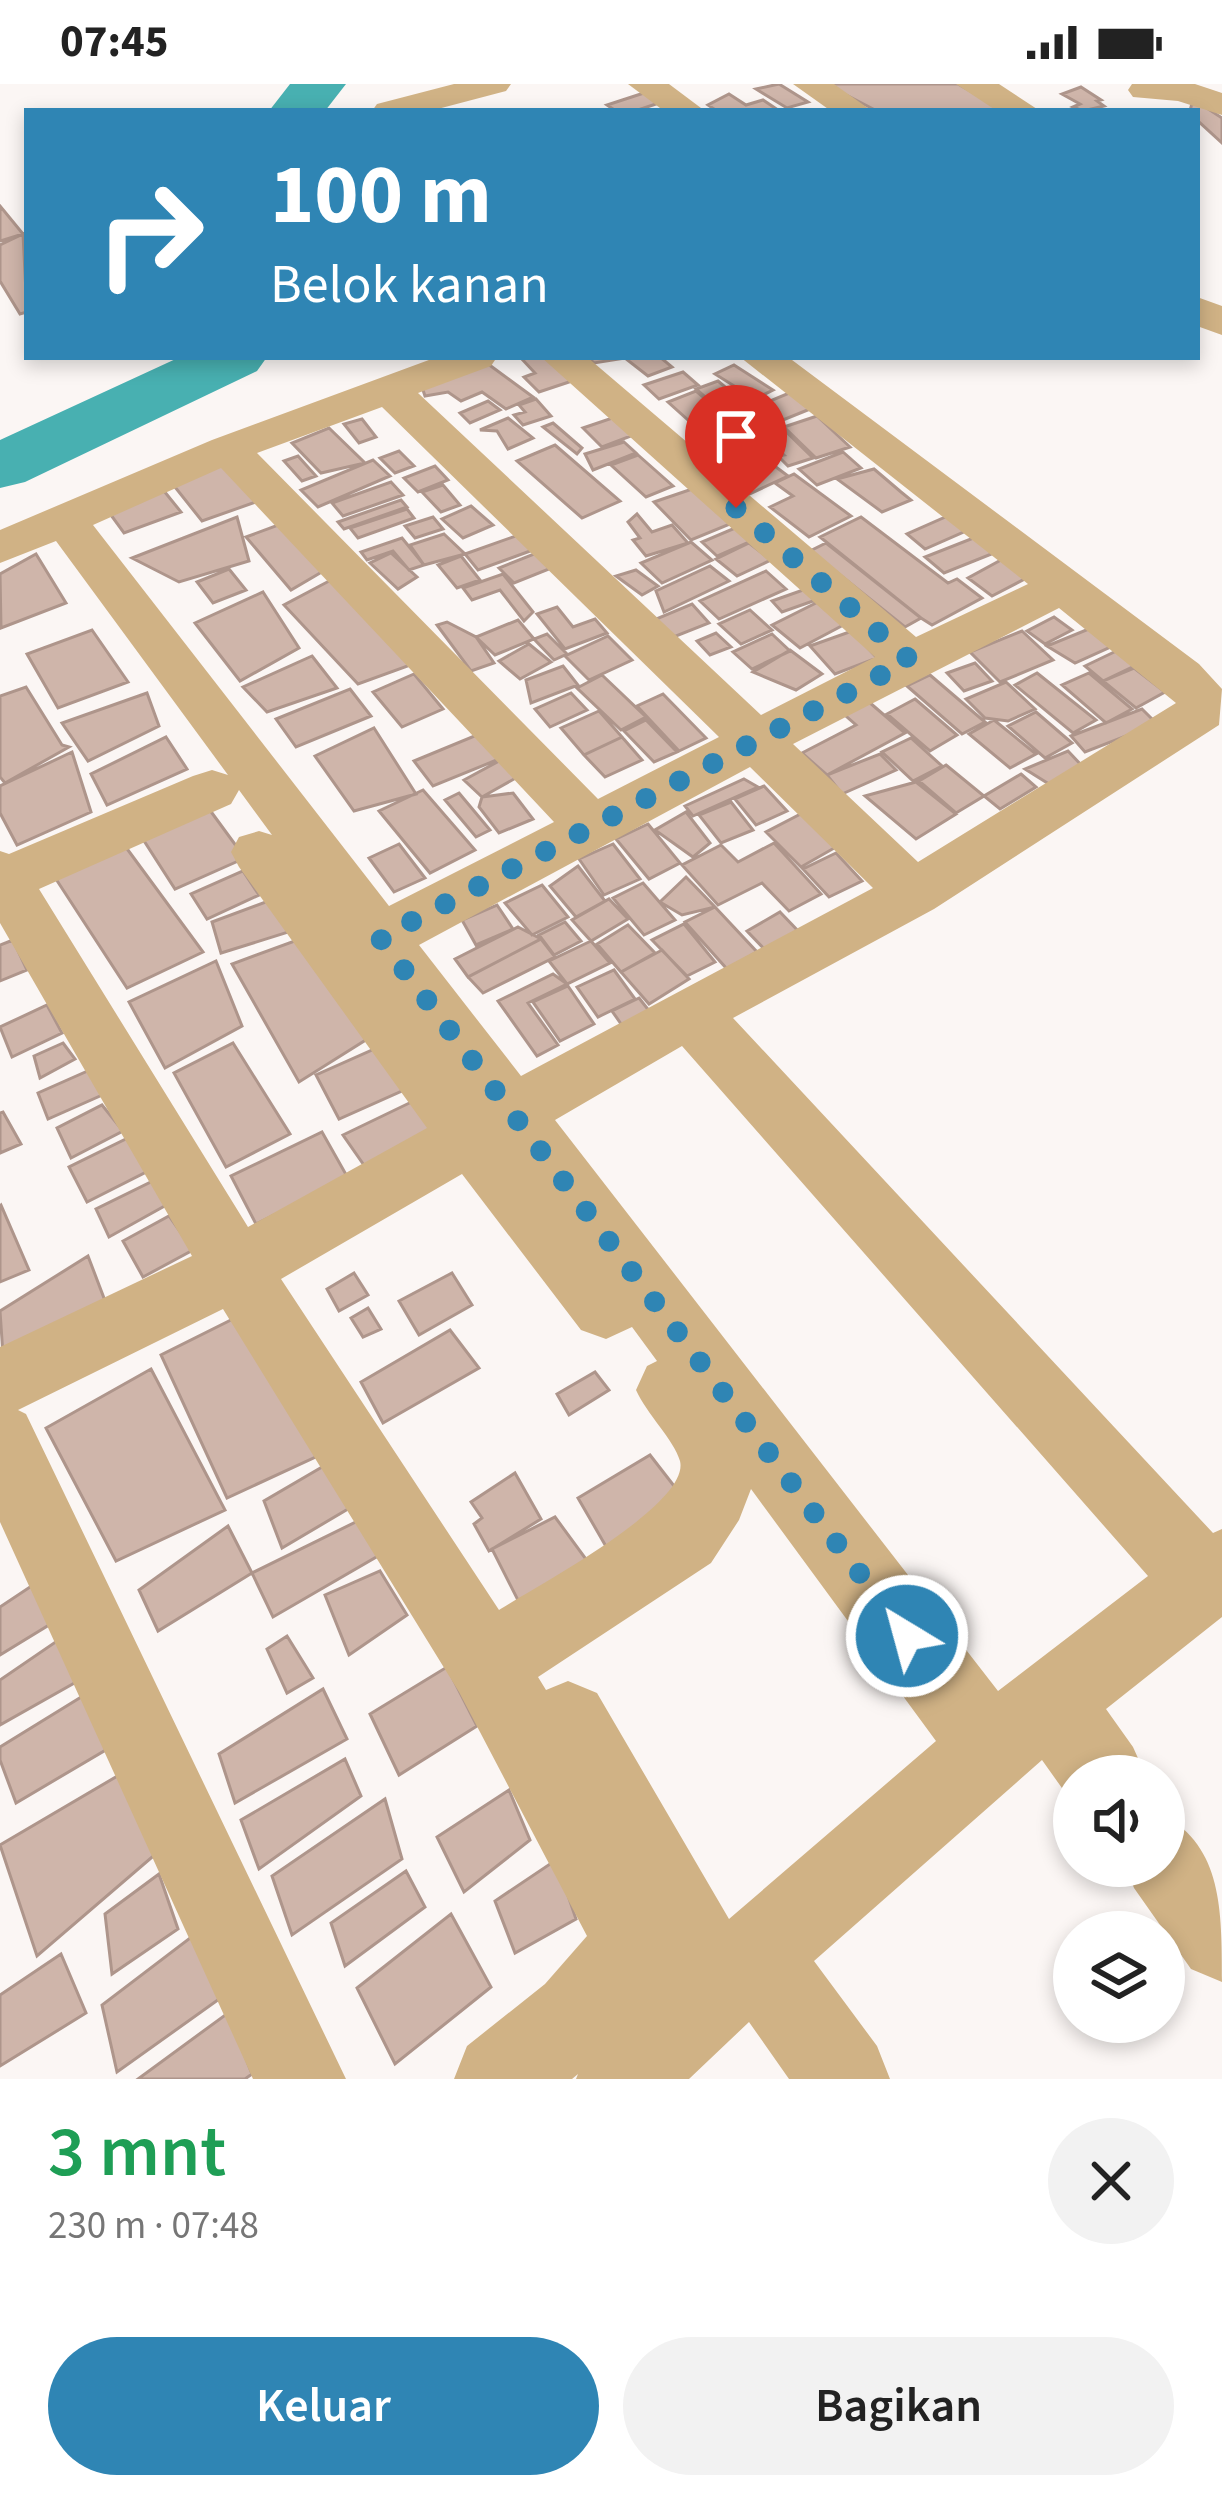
<!DOCTYPE html>
<html lang="id">
<meta charset="utf-8">
<style>
body{margin:0;font-family:"Source Sans 3",sans-serif;background:#f2f2f2;color:#222;height:100vh;display:flex;flex-direction:column;font-size:45px;white-space:nowrap}
*{box-sizing:border-box;margin:0}
p{font-size:39px;color:#767676}
.icon{flex:none;width:66px;height:66px;fill:none;stroke:currentColor;stroke-width:2;stroke-linecap:round;stroke-linejoin:round}
.map{position:relative;height:1995px;overflow:hidden}
.drawer{display:flex;flex-direction:column;background:#fff;flex:1}
.drawer>*{flex:none}
.banner{position:absolute;left:24px;top:24px;width:1176px;height:252px;border-radius:0px;box-shadow:0 6px 18px #0003;background:#2f85b4;color:#fff;overflow:hidden}
.buttons{position:absolute;left:1053px;top:1671px;display:grid;gap:24px}
.buttons a{display:grid;place-items:center;width:132px;height:132px;border-radius:50%;background:#fff;box-shadow:0 6px 18px #0003;font-size:60px}
.pin{position:absolute;display:grid;place-items:center;width:102px;height:102px;color:#fff;margin:-123px -51px;border-radius:50% 50% 50% 0;rotate:-45deg;box-shadow:0 0 12px #0007}
.pin .icon{rotate:45deg}
.me{position:absolute;width:132px;margin:-66px;rotate:323deg;stroke-linejoin:round;filter:drop-shadow(0 0 9px #0008)}
.turn{display:flex;align-items:center;gap:42px;height:252px;padding:0 48px;font-size:54px}
.turn .icon{width:156px;height:156px;stroke-width:2.5}
.turn b{display:block;font-size:84px;line-height:102px}
.round{display:grid;place-items:center;flex:none;width:126px;height:126px;border-radius:63px;background:#f2f2f2}
.summary{display:flex;align-items:center;justify-content:space-between;height:204px;padding:0 48px}
h1{font-size:72px;font-weight:600;line-height:90px;color:#1e9e55}
.cta{display:flex;gap:24px;margin-top:auto;padding:24px 48px}
.cta a{flex:1;height:138px;border-radius:72px;background:#2f85b4;color:#fff;font-size:48px;font-weight:600;line-height:138px;text-align:center}
.cta a+a{background:#f2f2f2;color:#222}
.status{display:flex;justify-content:space-between;align-items:center;height:84px;padding:0 60px;background:#fff;direction:ltr}
.status svg{height:33px;fill:currentColor}
.map>svg:first-child{display:block}
.lines{fill:none;stroke-linecap:round;stroke-linejoin:round}
.river{fill:#48b0b1;fill-rule:evenodd}
.building{fill:#cfb5aa;stroke:#ae958b;stroke-width:3}
.minor{fill:#d0b285;fill-rule:evenodd}
.route{stroke:#2f85b4;stroke-width:21;stroke-dasharray:0 37.8}
</style>
<div class="status"><b>07:45</b><svg viewBox="0 0 49 12"><path d="M0 12V9h3v3zM5 12V6h3v6zM10 12V3h3v9zM15 12V0h3v12zM26 1h20v11H26zM47 4h2v5h-2z"/></svg></div>
<div class="map">
<svg width="1222" height="1995" viewBox="0 0 1222 1995">
<rect width="100%" height="100%" fill="#fbf6f4"/>
<g class="lines">
<path class="river" d="M290 0H346L325 27H269Z
M180 273H267L257 287 25 398 0 404V356Z"/>
</g>
<path class="building" d="M779 0 808 18 787 24 756 5Z
M825 0H958L1005 27H877Z
M1081 3 1101 16 1097 17 1104 22 1083 27 1073 23 1080 20 1062 10Z
M647 8 662 18 635 27H616L607 21Z
M729 10 746 21 763 16 778 26 717 27 708 21Z
M1193 15 1222 34V59L1197 36V27H1190Z
M0 122 23 150 0 157Z
M23 150 27 228 20 230 0 197V161Z
M520 273H552L584 293 539 308 524 293 535 289Z
M587 273H660L672 283 648 292 625 274 594 279Z
M484 277 533 313 506 325 482 308 461 317 448 308 425 312 422 303Z
M734 281 773 306 755 315 715 290Z
M683 288 698 301 659 315 644 301Z
M718 297 750 324 728 333 696 305Z
M696 307 727 333 697 344 668 318Z
M794 307 815 323 778 338 758 322Z
M536 315 551 332 523 341 514 331 525 328 519 321Z
M488 317 500 326 470 339 460 329Z
M621 331 631 352 602 363 583 344Z
M739 331 773 363 756 369 736 351 711 359 696 345Z
M817 332 850 363 816 374 784 343Z
M771 333 813 374 788 382 778 372 784 371 752 340Z
M508 334 533 354 508 365 497 347 480 346Z
M362 335 376 353 359 359 344 340Z
M553 339 582 364 577 370 543 343Z
M329 344 365 379 321 389 292 359Z
M624 358 636 369 593 386 585 370Z
M725 359 744 376 706 391 687 374Z
M555 361 620 417 582 434 517 377Z
M399 367 414 382 395 389 380 374Z
M843 368 861 384 817 401 799 385Z
M638 371 673 402 646 413 611 381Z
M298 372 316 392 302 397 284 377Z
M761 372 788 392 741 414 719 390Z
M373 376 390 392 318 423 301 406Z
M234 377 267 414 202 437 171 398Z
M435 382 448 396 418 408 404 394Z
M874 385 901 408 911 416 882 428 837 395Z
M794 390 851 432 809 453 770 423 793 412 775 399Z
M391 398 403 411 343 432 332 419Z
M443 401 460 421 441 428 422 408Z
M695 404 730 440 691 456 654 418Z
M164 407 181 428 124 449 108 427Z
M401 416 407 423 344 445 338 438Z
M471 422 493 441 463 454 442 435Z
M407 425 414 434 358 454 350 444Z
M637 430 652 448 672 441 688 459 646 472 633 456 640 454 628 438Z
M950 431 968 446 925 465 907 450Z
M237 433 249 477 179 498 132 474Z
M433 433 443 445 415 454 405 442Z
M861 433 948 499 957 495 982 514 932 541 921 534 820 453Z
M289 437 332 482 291 506 246 453Z
M735 444 751 457 717 472 702 458Z
M527 448 541 463 478 486 465 470Z
M444 450 465 470 424 481 410 461Z
M981 451 999 467 944 489 925 473Z
M402 454 424 481 409 486 393 467 367 476 361 468Z
M691 458 712 476 662 499 641 479Z
M749 459 771 476 737 492 716 475Z
M826 459 921 534 905 543 810 467Z
M544 466 559 481 514 499 499 484Z
M391 469 417 493 398 505 370 479Z
M36 470 66 519 1 544 0 490Z
M1012 470 1038 488 992 512 968 494Z
M461 472 480 496 457 504 438 481Z
M710 482 729 497 664 528 656 507Z
M229 485 246 506 213 519 197 498Z
M636 486 658 502 642 511 616 492Z
M766 487 786 505 719 535 700 517Z
M503 490 533 528 524 537 500 506 472 516 463 504Z
M331 496 416 579 358 600 284 521Z
M820 500 830 511 782 528 772 517Z
M263 508 299 564 240 597 195 539Z
M822 516 849 538 800 564 772 541Z
M692 520 709 539 666 556 649 538Z
M557 523 573 543 595 535 607 549 565 565 537 530Z
M750 526 772 546 741 560 719 540Z
M1054 533 1072 546 1045 560 1027 547Z
M518 536 534 555 495 571 476 553Z
M447 538 476 553 494 579 471 587 437 541Z
M1096 542 1117 560 1075 579 1047 562Z
M92 546 128 598 58 624 27 570Z
M852 547 877 574 835 590 810 562Z
M1022 547 1053 576 1000 598 970 568Z
M716 549 731 563 710 571 697 557Z
M547 550 567 570 554 576 534 555Z
M772 550 790 567 752 585 733 568Z
M608 552 632 576 589 596 565 572Z
M529 560 551 578 520 595 499 577Z
M1131 560 1149 575 1103 597 1085 582Z
M790 566 822 590 796 606 753 588Z
M312 572 337 604 267 628 243 603Z
M975 579 992 597 964 607 947 589Z
M563 582 578 601 531 619 526 596Z
M1134 584 1165 608 1136 624 1103 597Z
M1037 589 1096 636 1073 649 1015 601Z
M1089 589 1132 625 1106 639 1062 601Z
M414 590 443 625 402 643 373 608Z
M602 591 646 633 621 646 577 604Z
M930 591 985 638 962 650 907 602Z
M1006 598 1035 625 1008 637 985 634 966 615Z
M26 603 62 661 69 663 5 699 0 693V612Z
M350 605 371 632 296 663 276 635Z
M147 609 159 642 88 677 62 639Z
M571 609 587 626 550 643 535 625Z
M663 610 706 654 679 667 637 622Z
M862 612 905 649 827 691 802 669 856 641 838 625Z
M915 615 957 651 930 667 887 630Z
M1142 625 1157 640 1085 668 1071 652Z
M599 627 622 653 584 671 561 644Z
M1036 628 1072 659 1045 674 1008 642Z
M646 636 677 668 654 678 624 647Z
M994 636 1036 670 1010 684 969 650Z
M374 644 416 710 354 727 315 672Z
M484 648 504 673 433 702 414 677Z
M166 653 187 685 107 721 91 690Z
M622 653 642 676 605 693 584 671Z
M911 654 942 682 913 697 882 668Z
M1068 667 1084 684 1049 700 1025 685Z
M72 668 91 728 17 761 0 729V702Z
M512 670 530 686 482 713 464 696Z
M880 670 896 686 842 710 827 691Z
M946 681 984 712 956 729 919 697Z
M1021 690 1036 703 1000 725 984 712Z
M744 695 758 703 693 732 685 722Z
M916 698 956 730 916 755 865 712Z
M764 702 787 727 756 741 735 715Z
M423 706 475 766 430 789 379 727Z
M459 709 490 746 476 753 445 716Z
M513 709 533 735 499 749 479 723 482 713Z
M201 714 245 774 175 805 139 749Z
M731 718 753 746 721 759 699 731Z
M816 722 836 763 801 783 766 748Z
M686 728 710 759 693 773 655 746Z
M648 740 680 779 649 795 616 755Z
M774 759 821 810 789 827 762 799 718 821 682 781 721 761 738 778Z
M399 760 425 794 394 808 369 774Z
M613 760 640 795 604 811 579 775Z
M125 762 203 868 127 904 54 792Z
M836 769 862 797 829 813 803 785Z
M578 782 605 817 576 833 550 802Z
M243 787 259 811 207 835 191 810Z
M686 793 715 823 682 831 660 818Z
M643 799 675 836 644 851 613 814Z
M542 801 568 833 532 851 505 819Z
M279 813 298 845 221 869 212 838Z
M609 815 628 835 591 857 572 836Z
M497 821 513 845 476 861 462 836Z
M715 823 757 868 727 885 685 838Z
M780 828 801 850 769 870 747 847Z
M565 838 581 857 554 871 539 851Z
M684 840 715 878 687 892 652 856Z
M628 841 655 869 621 888 597 860Z
M518 843 541 855 468 893 455 875Z
M311 851 380 947 299 998 232 880Z
M541 855 555 873 483 909 468 893Z
M13 856 27 886 0 897V861Z
M591 857 610 879 567 900 549 877Z
M662 866 689 895 649 920 621 888Z
M216 877 242 942 165 984 129 918Z
M614 886 635 915 598 933 577 903Z
M553 890 567 900 528 919 558 961 537 972 498 917Z
M568 902 594 940 560 957 533 918Z
M639 914 654 933 626 947 612 927Z
M47 921 62 949 12 973 0 943Z
M63 959 75 975 40 994 34 972Z
M233 959 290 1050 226 1083 174 989Z
M379 963 404 1006 339 1035 316 991Z
M99 982 109 1008 48 1035 38 1009Z
M426 1011 448 1036 366 1084 343 1051Z
M102 1021 123 1047 71 1074 57 1044Z
M3 1028 21 1060 0 1069V1029Z
M322 1048 348 1094 256 1140 231 1092Z
M134 1051 152 1085 87 1118 69 1083Z
M155 1096 170 1119 109 1153 96 1125Z
M1 1121 29 1186 0 1198V1122Z
M169 1132 193 1166 143 1193 123 1157Z
M88 1172 107 1222 3 1271 0 1227Z
M354 1189 368 1211 339 1227 327 1205Z
M452 1189 472 1221 419 1251 399 1217Z
M368 1224 381 1245 363 1253 351 1234Z
M251 1226 322 1370 227 1414 161 1271Z
M450 1246 479 1284 383 1339 361 1298Z
M151 1285 225 1426 116 1477 46 1344Z
M595 1288 609 1306 569 1331 557 1310Z
M346 1369 370 1412 282 1464 264 1417Z
M650 1371 688 1420 611 1471 578 1414Z
M515 1389 541 1435 489 1467 474 1440 482 1434 471 1418Z
M376 1428 390 1465 273 1533 252 1489Z
M555 1433 591 1482 527 1534 492 1465Z
M228 1442 252 1489 158 1547 139 1506Z
M380 1487 407 1531 349 1571 325 1511Z
M48 1491 62 1533 0 1571V1523Z
M76 1544 101 1584 0 1641V1596Z
M287 1552 313 1594 287 1609 267 1565Z
M447 1583 477 1642 399 1691 370 1630Z
M104 1599 126 1654 16 1719 0 1676V1663Z
M323 1605 347 1655 235 1719 219 1670Z
M345 1675 361 1712 259 1785 241 1736Z
M143 1677 172 1756 37 1872 0 1761Z
M509 1706 530 1756 464 1808 437 1753Z
M385 1715 402 1775 292 1851 272 1792Z
M556 1776 576 1835 515 1869 495 1817Z
M406 1787 425 1823 345 1882 331 1839Z
M159 1790 178 1845 112 1890 105 1830Z
M451 1830 491 1903 395 1980 357 1904Z
M194 1851 222 1913 117 1988 102 1921Z
M61 1870 86 1929 0 1982V1911Z
M228 1929 252 1990 245 1995H138Z"/>
<g class="lines">
<path class="minor" d="M454 0H511L506 7 430 27H372L377 20Z
M628 0H669L705 27H664Z
M793 0H834L872 27H831Z
M956 0H999L1040 27H997Z
M1132 0H1195L1222 9V31L1178 17 1133 13 1128 6Z
M1197 213 1222 222V251L1197 242Z
M437 273H497L491 282 418 309 761 631 875 573 541 273H587L916 553 1028 500 740 273H788L1199 580 1222 605 1219 641 934 825 733 934 1213 1449 1222 1445V1533L1106 1625 1133 1663 1146 1692H1074V1721L1042 1676 814 1877 877 1962 890 1995H789L749 1938 689 1995H576L578 1990 572 1995H454L467 1962 545 1900 587 1852 459 1608 223 1225 18 1326 26 1330 346 1995H253L0 1438V1263L192 1172 0 839V767L9 770 193 692 212 686 228 691 56 457 0 479V446L212 356ZM382 323 719 653 598 715 257 369ZM221 384 554 738 389 822 93 441ZM1059 524 1176 619 918 778 793 660ZM750 683 873 804 521 992 419 861ZM239 706 272 751 259 747 239 753 231 768 239 783 427 1044 248 1143 39 805 231 720ZM682 962 1148 1492 998 1607 555 1036ZM462 1090 581 1246 606 1255 632 1243 657 1277 647 1282 636 1306C646 1329 674 1356 680 1377 691 1421 533 1504 499 1526L281 1195ZM751 1405 936 1657 729 1835 597 1609 568 1597 546 1606 538 1593 711 1479 739 1436Z
M1164 1731C1222 1764 1222 1825 1222 1898L1191 1885 1134 1804 1125 1782H1164Z"/>
</g>
<g class="lines">
<path class="route" d="M736 424 910 576 380 854 907 1552"/>
</g>
</svg>
<div class="buttons">
<a><svg class="icon" aria-label="sound" viewBox="0 0 24 24"><path d="M4 9h4l5-4v14l-5-4H4zM17 9q2 3 0 6"/></svg></a>
<a><svg class="icon" aria-label="layers" viewBox="0 0 24 24"><path d="M12 4l9 5-9 5-9-5zM3 14l9 5 9-5"/></svg></a>
</div>
<div class="pin" style="left:736px;top:424px;background:#d93025"><svg class="icon" aria-label="arrive" viewBox="0 0 24 24"><path d="M6 21V4h12l-3 4 3 4H6"/></svg></div>
<svg class="me" style="left:907px;top:1552px" viewBox="-20 -20 40 40"><circle r="17" fill="#2f85b4" stroke="#fff" stroke-width="3"/><path d="M0-11L8 9 0 5-8 9z" fill="#fff"/></svg>
<div class="banner">
<div class="turn"><svg class="icon" aria-label="right" viewBox="0 0 24 24"><path d="M7 20v-9h11M14 6l5 5-5 5"/></svg><div><b>100 m</b>Belok kanan</div></div>
</div>
</div>
<section class="drawer">
<div class="summary"><div><h1>3 mnt</h1><p>230 m · 07:48</p></div><a class="round"><svg class="icon" aria-label="close" viewBox="0 0 24 24"><path d="M6 6l12 12M18 6L6 18"/></svg></a></div>
<div class="cta"><a>Keluar</a><a>Bagikan</a></div>
</section>
